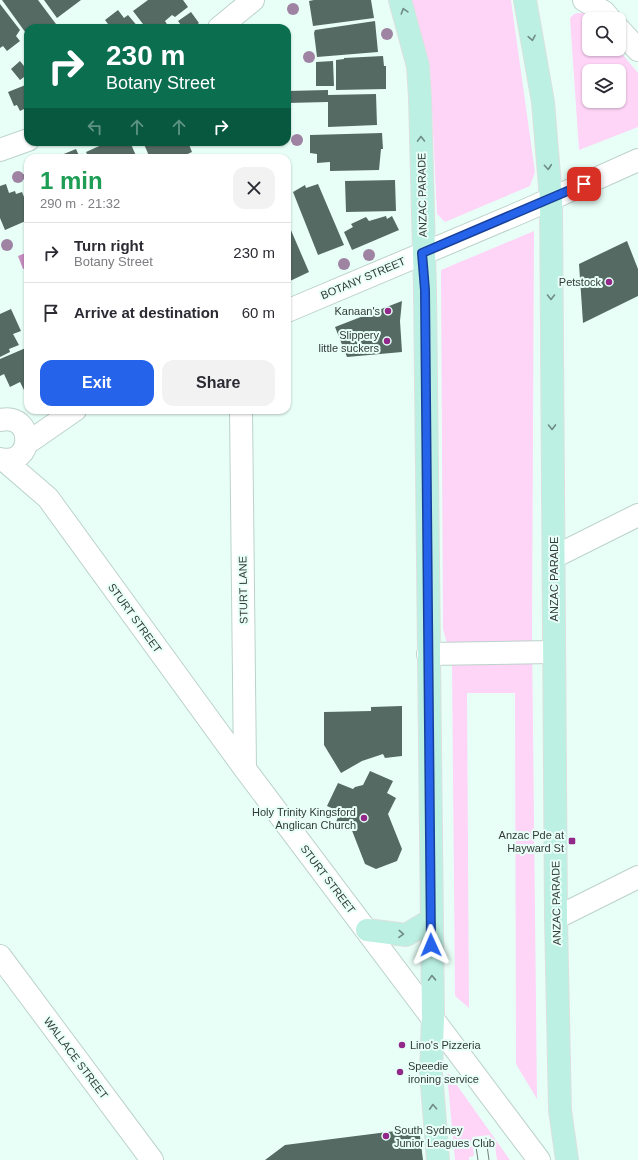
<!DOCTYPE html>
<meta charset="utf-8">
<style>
body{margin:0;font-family:Arial,sans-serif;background:#f2f2f3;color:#2b2b33;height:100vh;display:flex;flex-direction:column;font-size:15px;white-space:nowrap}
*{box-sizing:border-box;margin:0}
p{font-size:13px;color:#7c7c81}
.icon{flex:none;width:22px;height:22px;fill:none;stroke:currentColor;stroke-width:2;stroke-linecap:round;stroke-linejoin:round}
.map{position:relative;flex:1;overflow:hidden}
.side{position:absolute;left:24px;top:154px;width:267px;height:260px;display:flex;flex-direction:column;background:#fff;border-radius:12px;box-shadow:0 1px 3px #0004}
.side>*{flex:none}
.hud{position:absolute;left:24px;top:24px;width:267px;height:122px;border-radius:12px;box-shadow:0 1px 3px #0004;background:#0b6e4f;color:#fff;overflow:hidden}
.tools{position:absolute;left:582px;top:12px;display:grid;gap:8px}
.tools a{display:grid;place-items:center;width:44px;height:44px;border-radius:8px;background:#fff;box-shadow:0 1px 3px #0004;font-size:20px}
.pin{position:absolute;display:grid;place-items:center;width:34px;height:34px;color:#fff;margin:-17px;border-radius:8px;box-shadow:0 2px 6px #0006}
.me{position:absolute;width:44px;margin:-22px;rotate:359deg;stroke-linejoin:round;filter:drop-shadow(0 0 3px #0008)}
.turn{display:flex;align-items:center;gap:14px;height:84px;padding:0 16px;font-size:18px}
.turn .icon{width:52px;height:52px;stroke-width:2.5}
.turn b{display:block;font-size:28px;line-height:34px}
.lanes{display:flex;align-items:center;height:38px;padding:0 16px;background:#0003;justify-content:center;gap:20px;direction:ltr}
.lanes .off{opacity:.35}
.round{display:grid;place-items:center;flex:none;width:42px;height:42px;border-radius:12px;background:#f2f2f3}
.head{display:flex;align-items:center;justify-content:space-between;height:68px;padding:0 16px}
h1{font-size:24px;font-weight:700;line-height:30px;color:#1e9e55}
.primary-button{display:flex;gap:8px;margin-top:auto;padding:8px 16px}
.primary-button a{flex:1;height:46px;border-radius:12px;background:#2563eb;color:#fff;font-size:16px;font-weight:700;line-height:46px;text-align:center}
.primary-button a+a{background:#f2f2f3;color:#2b2b33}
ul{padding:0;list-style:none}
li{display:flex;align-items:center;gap:12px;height:60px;padding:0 16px;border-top:1px solid #e1e1e2}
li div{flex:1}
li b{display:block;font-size:15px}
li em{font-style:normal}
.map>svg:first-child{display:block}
.green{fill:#fed4f7;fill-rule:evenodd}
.water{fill:#c68dbe}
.building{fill:#566a64}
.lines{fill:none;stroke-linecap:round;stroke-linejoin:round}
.minor-casing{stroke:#bcd2cb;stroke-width:24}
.major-casing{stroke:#dee0df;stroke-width:24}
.minor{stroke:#fff;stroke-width:22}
.major{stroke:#bbf0e2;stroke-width:22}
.tram{stroke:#727f7c;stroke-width:1}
.tree{fill:#9e83a2}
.oneway{stroke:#708c85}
.route-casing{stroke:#184099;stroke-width:10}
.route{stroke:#2563eb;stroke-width:7}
.poi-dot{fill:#93288b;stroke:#e8fff8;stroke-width:1.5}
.labels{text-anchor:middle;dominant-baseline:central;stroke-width:4;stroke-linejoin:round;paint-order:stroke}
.street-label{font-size:11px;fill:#333b39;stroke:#e8fff8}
.poi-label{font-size:11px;fill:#333b39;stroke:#e8fff8;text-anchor:end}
</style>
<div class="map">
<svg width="638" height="1160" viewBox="0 0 638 1160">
<rect width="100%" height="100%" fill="#e8fff8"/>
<path class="green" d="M412 0H511L535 172 530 186 445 222 437 214 430 66Z
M578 13H585L592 19H589V49H618L638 73V127L579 150 570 18 574 14ZM589 71H619V101H589Z
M534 231 532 636 537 1099 516 1064 515 693H467L469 1008 455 996 452 662 443 629 441 270Z
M447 1074H449L510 1160H497L494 1139H490V1135L472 1137 474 1156 469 1157V1160H455Z"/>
<path class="water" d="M28 252V267L23 269 18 256Z"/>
<path class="building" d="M2 0H38L59 28H28V36Z
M44 0H81L57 18Z
M148 0H183L188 7 175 17 172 15 165 21 168 26 165 28H146L133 11Z
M314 0H371L374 18 313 26 309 1Z
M0 4 20 30 16 36 20 41 7 51 3 46 0 48Z
M118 10 124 18 128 15 139 28H111L105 20Z
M191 12 199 23 193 28H183L178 21Z
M375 21 378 52 317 57 314 33 315 30Z
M383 56 384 66H386V89L336 90V60L344 59V58Z
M20 61 28 71V74L20 80 11 69Z
M333 61 334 86H316V62Z
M28 84V107L20 111 17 105 14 106 8 92Z
M328 90V95L376 94 377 125 328 127V102L287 103V91Z
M382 133 383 149H381L379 170 330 171V162L317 163V154L310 153V135Z
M108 142H130L137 158H89L86 152Z
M143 142H188L192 152 179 158H150Z
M76 149 80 158H54Z
M28 173V190L22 175Z
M395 180 396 211 346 212 345 181Z
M6 184 9 193 15 191 16 194 22 192 28 207V220L5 230 0 218V186Z
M318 184 344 245 318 255 293 192 305 185 306 188Z
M386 216 387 219 392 216 399 230 352 250 344 232 353 227 351 224 366 217 369 221Z
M287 221 309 272 290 281 287 276Z
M627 241 638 269V296L583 323 579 264Z
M402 301 400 321 402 352 347 357 335 327Z
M11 309 21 331 13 334 19 345 9 349 10 352 0 357V314Z
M28 347V390L25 392 20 382 10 387 4 374 0 376V359Z
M402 706V756L385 758 383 754 362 761 341 773 324 745V712L371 711V707Z
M370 771 393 781 387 793 396 798 388 814 402 849 397 861 376 869 365 864 351 828 336 822 340 812 327 806 338 783 353 789 355 787 363 785Z
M419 1128 423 1160H265L285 1145Z"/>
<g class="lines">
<g class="minor-casing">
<path id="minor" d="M584 0 604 12 610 19
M219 28 253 0
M619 29 638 50
M0 150 28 140
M287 311 524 211 638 160
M241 410 245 769
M0 420C35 412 35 467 0 459
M26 444 75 410
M4 460 48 498 245 769 539 1160
M554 557 638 515
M428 654 554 652
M556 918 638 877
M0 956 152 1160"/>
</g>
<g class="major-casing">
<path id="major" d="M400 0 418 66 420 98 425 290 433 1017 431 1073 438 1160
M525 0 543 102 551 199 556 918 560 1110 567 1160
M367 930 406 935 431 920"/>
</g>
<use href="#minor" class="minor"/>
<use href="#major" class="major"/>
<path class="tram" d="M486 1138 489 1160
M475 1140 478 1160"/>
</g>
<g class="tree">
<circle cx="293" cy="9" r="6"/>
<circle cx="387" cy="34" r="6"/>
<circle cx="309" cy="57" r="6"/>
<circle cx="297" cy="140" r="6"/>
<circle cx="18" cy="177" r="6"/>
<circle cx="7" cy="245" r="6"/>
<circle cx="369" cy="255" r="6"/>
<circle cx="344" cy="264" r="6"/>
</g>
<defs><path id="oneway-chevron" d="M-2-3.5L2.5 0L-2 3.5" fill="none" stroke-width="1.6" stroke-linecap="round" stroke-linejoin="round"/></defs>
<g class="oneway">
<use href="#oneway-chevron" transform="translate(404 11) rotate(-107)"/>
<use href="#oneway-chevron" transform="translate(532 38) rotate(80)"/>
<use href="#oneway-chevron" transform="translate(421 139) rotate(-91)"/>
<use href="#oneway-chevron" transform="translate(548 167) rotate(85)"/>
<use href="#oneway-chevron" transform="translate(551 297) rotate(90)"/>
<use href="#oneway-chevron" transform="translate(552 427) rotate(89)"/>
<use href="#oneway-chevron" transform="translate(401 934) rotate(3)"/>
<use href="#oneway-chevron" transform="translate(432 978) rotate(-92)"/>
<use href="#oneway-chevron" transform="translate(433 1107) rotate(-93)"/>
</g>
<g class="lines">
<g class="route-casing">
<path id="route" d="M431 945 425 290 422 253 584 184"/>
</g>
<use href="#route" class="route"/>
</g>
<g class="poi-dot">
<circle cx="609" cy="282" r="4"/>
<circle cx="388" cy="311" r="4"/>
<circle cx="387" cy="341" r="4"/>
<circle cx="364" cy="818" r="4"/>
<rect x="568" y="837" width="8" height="8" rx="2"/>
<circle cx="402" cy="1045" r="4"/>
<circle cx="400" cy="1072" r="4"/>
<circle cx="386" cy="1136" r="4"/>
</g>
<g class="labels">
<g class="street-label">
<text transform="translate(422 195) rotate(-91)">ANZAC PARADE</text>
<text transform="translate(363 278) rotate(-23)">BOTANY STREET</text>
<text transform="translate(554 579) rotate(-90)">ANZAC PARADE</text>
<text transform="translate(243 590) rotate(-91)">STURT LANE</text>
<text transform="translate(135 618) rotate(54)">STURT STREET</text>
<text transform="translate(328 879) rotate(53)">STURT STREET</text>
<text transform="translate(556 903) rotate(-91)">ANZAC PARADE</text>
<text transform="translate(76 1058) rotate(53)">WALLACE STREET</text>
</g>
<g class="poi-label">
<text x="601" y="282">Petstock</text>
<text x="380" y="311">Kanaan's</text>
<text x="379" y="335">Slippery<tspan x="379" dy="13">little suckers</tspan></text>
<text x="356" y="812">Holy Trinity Kingsford<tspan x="356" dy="13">Anglican Church</tspan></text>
<text x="564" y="835">Anzac Pde at<tspan x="564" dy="13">Hayward St</tspan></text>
<text x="410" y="1045" text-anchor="start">Lino's Pizzeria</text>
<text x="408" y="1066" text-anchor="start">Speedie<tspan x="408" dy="13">ironing service</tspan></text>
<text x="394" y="1130" text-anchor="start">South Sydney<tspan x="394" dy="13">Junior Leagues Club</tspan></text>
</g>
</g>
</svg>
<div class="tools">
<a><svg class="icon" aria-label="search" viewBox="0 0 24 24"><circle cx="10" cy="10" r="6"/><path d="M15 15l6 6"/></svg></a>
<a><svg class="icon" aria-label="layers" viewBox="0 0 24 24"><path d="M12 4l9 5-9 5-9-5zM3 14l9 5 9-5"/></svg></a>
</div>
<div class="pin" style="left:584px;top:184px;background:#d93025"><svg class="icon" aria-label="arrive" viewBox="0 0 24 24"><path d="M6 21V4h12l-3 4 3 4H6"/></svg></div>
<svg class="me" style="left:431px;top:945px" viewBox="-20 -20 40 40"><path d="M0-17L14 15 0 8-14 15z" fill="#2563eb" stroke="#fff" stroke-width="4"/></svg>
<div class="hud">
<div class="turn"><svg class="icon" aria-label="right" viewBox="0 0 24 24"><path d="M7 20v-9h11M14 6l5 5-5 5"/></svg><div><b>230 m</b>Botany Street</div></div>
<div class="lanes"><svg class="icon off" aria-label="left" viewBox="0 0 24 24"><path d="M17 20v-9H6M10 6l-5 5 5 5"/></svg><svg class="icon off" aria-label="ahead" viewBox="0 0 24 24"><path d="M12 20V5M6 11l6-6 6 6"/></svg><svg class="icon off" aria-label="ahead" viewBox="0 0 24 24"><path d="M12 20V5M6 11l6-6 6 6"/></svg><svg class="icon" aria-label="right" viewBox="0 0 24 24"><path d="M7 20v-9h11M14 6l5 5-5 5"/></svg></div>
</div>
<section class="side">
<div class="head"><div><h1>1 min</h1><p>290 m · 21:32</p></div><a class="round"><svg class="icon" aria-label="close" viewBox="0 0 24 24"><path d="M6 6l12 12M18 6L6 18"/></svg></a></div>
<ul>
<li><svg class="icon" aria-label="right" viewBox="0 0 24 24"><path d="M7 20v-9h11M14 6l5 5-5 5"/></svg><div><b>Turn right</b><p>Botany Street</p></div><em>230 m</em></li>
<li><svg class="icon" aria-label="arrive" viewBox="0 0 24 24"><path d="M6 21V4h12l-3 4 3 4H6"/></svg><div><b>Arrive at destination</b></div><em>60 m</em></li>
</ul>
<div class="primary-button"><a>Exit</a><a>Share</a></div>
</section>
</div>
